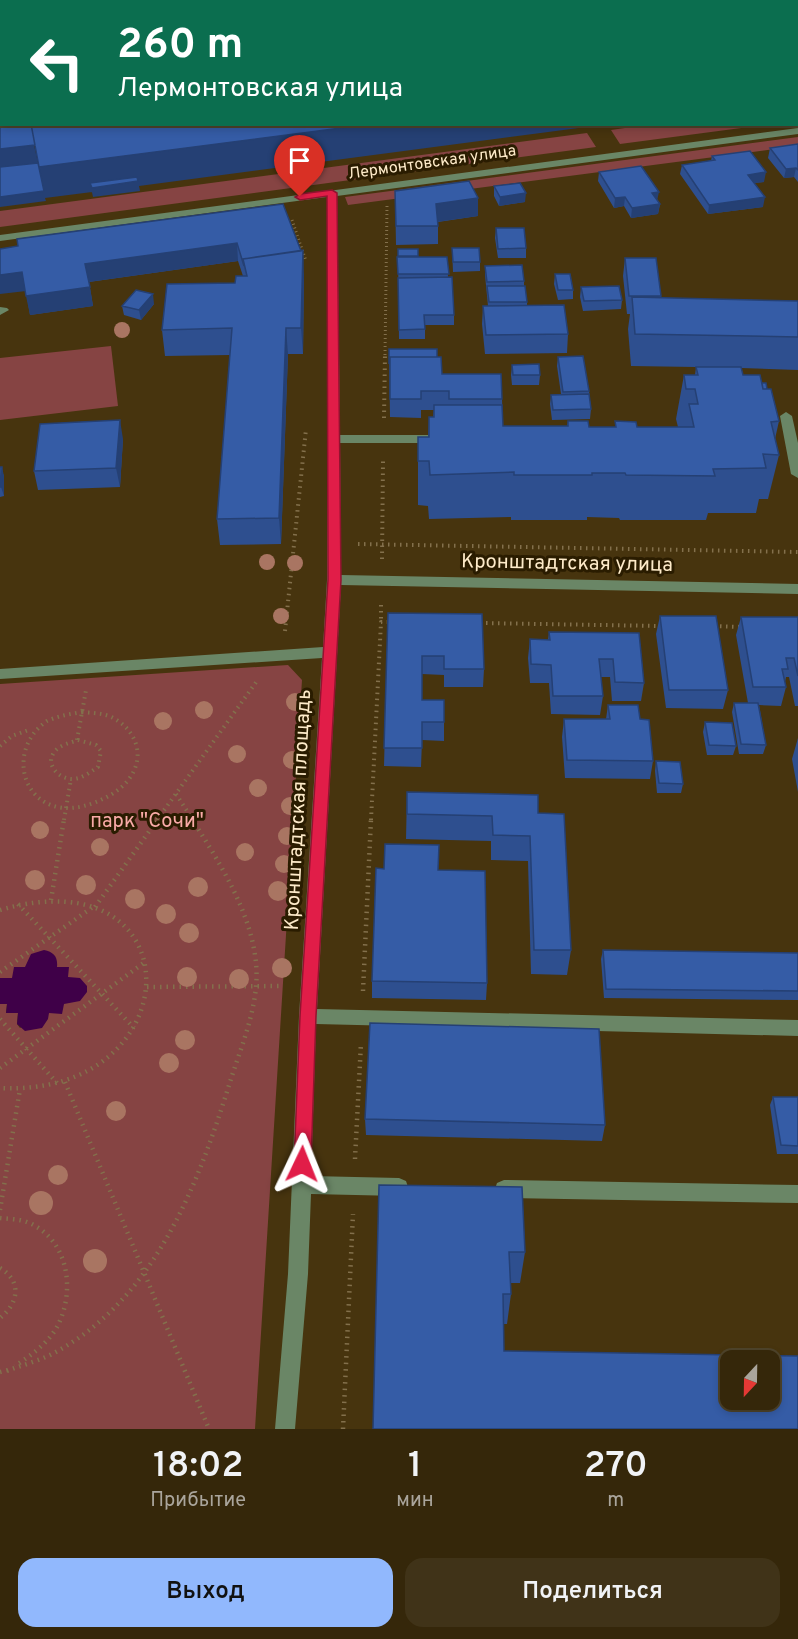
<!DOCTYPE html>
<html lang="ru">
<meta charset="utf-8">
<style>
body{margin:0;font-family:Overpass,sans-serif;background:#403318;color:#f1f3f6;height:100vh;display:flex;flex-direction:column;font-size:22px;white-space:nowrap}
*{box-sizing:border-box;margin:0}
p{font-size:20px;color:#aaa59c}
.icon{flex:none;width:33px;height:33px;fill:none;stroke:currentColor;stroke-width:2;stroke-linecap:round;stroke-linejoin:round}
.map{position:relative;height:1429px;overflow:hidden}
.sheet{display:flex;flex-direction:column;background:#35270a;flex:1}
.sheet>*{flex:none}
.banner{position:absolute;left:0px;top:0px;width:798px;height:126px;box-shadow:0 3px 9px #0003,0 0 0 2px #4f442b;background:#0b6e4f;color:#fff;overflow:hidden}
.needle{width:39px;rotate:202deg}
.fabs{position:absolute;left:720px;top:1350px;display:grid;gap:12px}
.fabs a{display:grid;place-items:center;width:60px;height:60px;border-radius:12px;background:#35270a;box-shadow:0 3px 9px #0003,0 0 0 2px #4f442b;font-size:30px}
.pin{position:absolute;display:grid;place-items:center;width:51px;height:51px;color:#fff;margin:-62px -26px;border-radius:50% 50% 50% 0;rotate:-45deg;box-shadow:0 0 6px #0007}
.pin .icon{rotate:45deg}
.me{position:absolute;width:66px;margin:-33px;rotate:2deg;stroke-linejoin:round;filter:drop-shadow(0 0 4px #0008)}
.turn{display:flex;align-items:center;gap:21px;height:126px;padding:0 18px;font-size:27px}
.turn .icon{width:78px;height:78px;stroke-width:2.5}
.turn b{display:block;font-size:42px;line-height:51px}
.eta{display:flex;justify-content:space-evenly;align-items:center;height:102px;text-align:center}
.eta b{font-size:36px;font-weight:600;line-height:42px}
.button{display:flex;gap:12px;margin-top:auto;padding:12px 18px}
.button a{flex:1;height:69px;border-radius:18px;background:#91b8fd;color:#111;font-size:24px;font-weight:600;line-height:69px;text-align:center}
.button a+a{background:#403318;color:#f1f3f6}
.map>svg:first-child{display:block}
.green{fill:#864443}
.water{fill:#3f0048}
.lines{fill:none;stroke-linecap:round;stroke-linejoin:round}
.path-far2{stroke:#83704c;stroke-width:3;stroke-dasharray:1 3;stroke-linecap:butt}
.path-far1{stroke:#83704c;stroke-width:4;stroke-dasharray:1.5 4.5;stroke-linecap:butt}
.path{stroke:#83704c;stroke-width:4.5;stroke-dasharray:1.5 5;stroke-linecap:butt}
.minor{fill:#6a8666;fill-rule:evenodd}
.tree{fill:#a97562}
.wall{fill:#2e4f8f}
.shaded-wall{fill:#254074}
.building{fill:#355ca6;stroke:#254074;stroke-width:1.5;fill-rule:evenodd}
.route{fill:#e11d48;stroke:#92132f;stroke-width:1.5}
.labels{text-anchor:middle;dominant-baseline:central;stroke-width:6;stroke-linejoin:round;paint-order:stroke}
.far-street-label{font-size:16px;fill:#feebc9;stroke:#2a1c00}
.street-label{font-size:20px;fill:#feebc9;stroke:#2a1c00}
.park-label{font-size:20px;fill:#f9aaa7;stroke:#2a1c00}
</style>
<div class="map">
<svg width="798" height="1429" viewBox="0 0 798 1429">
<rect width="100%" height="100%" fill="#47340e"/>
<path class="green" d="M653 124H764V125L620 144 611 130Z
M587 133 596 147 0 227V211Z
M798 137V146L348 205 345 197Z
M111 346 118 406 0 420V358Z
M288 665 302 680 255 1429H0V1004H7L6 1013H18L17 1024 20 1028 49 1013 68 977 26 967 12 978H0V684Z"/>
<path class="water" d="M44 950C54 952 58 957 57 967H69L68 977 80 978 87 986V992L80 1001 64 1004 62 1014 49 1013 48 1019 42 1028 25 1031 17 1024 18 1013H6L7 1004H0V978H12L14 967H25L31 954Z"/>
<g class="lines">
<path class="path-far2" d="M292 220 306 261
M385 355 387 206"/>
<path class="path-far1" d="M384 418 385 354
M358 544 798 552
M382 559 383 461
M381 605V622
M480 623 661 626
M714 626 742 627
M285 631 306 429
M82 712C91 713 100 713 109 716 135 727 147 755 129 779 121 790 108 797 96 802 27 830 0 753 47 721 58 716 70 714 82 712Z
M77 740 86 690
M78 740 96 745 101 751 98 767C90 772 82 779 72 779 60 779 46 766 53 754 58 745 70 743 78 740Z
M0 746 12 736 31 729
M176 794 193 820
M64 820 71 779
M157 820 257 681
M371 820 381 622H391"/>
<path class="path" d="M51 900 64 819
M18 904 134 1028
M95 907 158 819
M0 910C198 853 192 1098 0 1088
M0 972 93 907
M147 987 281 986
M363 991 371 819
M0 1019 57 1083
M0 1068 145 962
M65 1082 209 1429
M355 1159 361 1043
M0 1210 20 1089
M0 1218C9 1219 19 1219 27 1222 68 1238 76 1289 58 1325 49 1343 31 1355 15 1366
M0 1268C22 1281 19 1303 0 1318
M7 1371C22 1365 39 1361 54 1353 155 1299 198 1185 230 1082 242 1044 260 1003 256 963 251 911 219 862 192 819
M0 1372 8 1370
M343 1429 353 1214"/>
<path class="minor" d="M798 128V134L337 196 340 435H438L444 439 438 443H340L341 575 798 584V594L341 585 317 1009 798 1020V1036L316 1024 311 1176 399 1178 406 1181 408 1187 406 1193 399 1196 311 1194 308 1274 295 1429H275L288 1274 299 1016 322 658 0 679V669L323 647 327 580V197L0 241V235Z
M0 307 7 308 9 310 0 315Z
M786 412 792 416 798 443V478L791 474 780 416Z
M504 1180 798 1185V1203L504 1198 497 1195 495 1189 497 1183Z"/>
</g>
<g class="tree">
<circle cx="122" cy="330" r="8"/>
<circle cx="267" cy="562" r="8"/>
<circle cx="295" cy="563" r="8"/>
<circle cx="281" cy="616" r="8"/>
<circle cx="295" cy="702" r="9"/>
<circle cx="204" cy="710" r="9"/>
<circle cx="163" cy="721" r="9"/>
<circle cx="237" cy="754" r="9"/>
<circle cx="292" cy="760" r="9"/>
<circle cx="258" cy="788" r="9"/>
<circle cx="290" cy="806" r="9"/>
<circle cx="40" cy="830" r="9"/>
<circle cx="287" cy="836" r="9"/>
<circle cx="100" cy="847" r="9"/>
<circle cx="245" cy="852" r="9"/>
<circle cx="284" cy="864" r="9"/>
<circle cx="35" cy="880" r="10"/>
<circle cx="86" cy="885" r="10"/>
<circle cx="198" cy="887" r="10"/>
<circle cx="278" cy="891" r="10"/>
<circle cx="135" cy="899" r="10"/>
<circle cx="166" cy="914" r="10"/>
<circle cx="189" cy="933" r="10"/>
<circle cx="282" cy="968" r="10"/>
<circle cx="187" cy="977" r="10"/>
<circle cx="239" cy="979" r="10"/>
<circle cx="185" cy="1040" r="10"/>
<circle cx="169" cy="1063" r="10"/>
<circle cx="116" cy="1111" r="10"/>
<circle cx="58" cy="1175" r="10"/>
<circle cx="41" cy="1203" r="12"/>
<circle cx="95" cy="1261" r="12"/>
</g>
<path class="wall" d="M798 144V182L794 177 784 178 768 158 770 148Z
M712 156 764 182 754 183 763 207 708 214 680 174 682 165 711 161Z
M599 172 657 201 660 204 658 214 631 218 624 206 614 208 598 181Z
M494 186 525 202 499 206 494 196Z
M395 191 478 198V216L438 222V244L396 245Z
M283 204 304 276 303 354H288L281 544 220 545 217 519 230 355 165 356 162 330 235 283 243 276 238 261 89 282 93 306 30 315 26 291Z
M496 228 526 248V258H498L495 238Z
M452 248 480 262V271L453 272Z
M398 249H418V257H447L448 277 454 315V325H425V339H399Z
M625 258 661 296V298L798 301V370L741 368 743 375 762 383 767 389 779 421 775 439 779 455 768 499H759L756 513H708L706 520H620L619 518 587 517V520H511V517L429 519 428 506 418 505V437H428L429 417H433L434 410H421V418L390 417 389 349 437 357 442 374 502 399 503 426H567L568 421 589 427H615V421L637 427H678L676 419 684 375H695L696 367 631 366 628 329 630 314H627L623 276Z
M485 266 524 281V286L527 302V305L568 334 567 353 485 354 482 324 483 306H488L485 275Z
M555 274 573 290V299L558 300 554 284Z
M581 287 622 300 621 309 583 311 580 297Z
M154 304 141 320 124 315 122 306Z
M558 357 589 391 591 409 590 419 552 420 550 404 551 395 561 394 557 366Z
M512 365 540 375 539 385H512L511 375Z
M123 439 120 487 38 490 34 471Z
M0 467 4 476V496L0 497Z
M388 613 484 669 483 687H444V675L422 674V700L444 722V741L422 740 421 767 384 766Z
M660 616 728 690 723 709 666 708 656 634Z
M741 617H798V706H795L789 677H786L785 682 786 687 781 706 759 705 766 745 763 754H739L732 712 734 703H748L736 635Z
M549 632 639 633 644 683 641 701H612L610 677H601L603 696 600 715 551 714 549 683H530L528 658 530 639 548 640Z
M608 705 640 719 653 761 650 779 565 778 562 737 564 719H606Z
M705 722 736 746 733 755H707L703 732Z
M798 738V792L792 759Z
M656 761 683 784 681 793H657L655 771Z
M407 792 538 813 571 950 567 975 531 974 528 861 491 860V841L406 839Z
M384 869 438 870 487 983 486 1000 372 998V981Z
M603 950 798 953V1000L604 998 601 959Z
M773 1097H798V1154H777L770 1105Z
M365 1119 605 1125 602 1141 366 1135Z
M522 1187 525 1252 520 1283H511V1294L507 1324H504L373 1429Z"/>
<path class="shaded-wall" d="M0 0H35V2H2V14Z
M796 50H798V79L796 80Z
M372 124H594V126L139 186 140 191 93 197 90 183 92 192 45 198 46 201 0 207V197L39 167Z
M34 145 38 163 0 168V149Z
M796 168 794 177 784 178 786 169Z
M766 172 764 182 746 184 748 175Z
M659 192 657 201 652 193Z
M526 193 525 202 499 206 500 197Z
M625 197 624 206 614 208 615 198Z
M765 197 763 207 708 214 709 205Z
M478 198V216L436 222V204Z
M660 204 658 214 631 218 632 208Z
M237 243 238 261 88 282 85 264Z
M303 250 304 276 303 354 301 328Z
M22 272 26 291 0 294V275Z
M90 287 93 306 30 315 26 296Z
M153 294 154 304 141 320 139 310Z
M286 328 288 354 281 544 279 518Z
M120 420 123 439 120 487 116 468Z
M2 467 4 476V496L1 487Z"/>
<path class="building" d="M35 0H798V50H796V2H36Z
M0 6V9L2 8V124H31L35 145 0 149Z
M31 124H372L39 167Z
M798 144V170L796 168 786 169 770 148Z
M750 151 766 172 748 175 765 197 709 205 682 165 715 160 712 156Z
M38 163 44 191 0 197V167Z
M641 166 659 192 652 193 660 204 632 208 625 197 615 198 599 172Z
M137 177 138 181 92 188 90 183Z
M469 181 478 198 436 204 438 226H396L395 191Z
M520 183 526 193 500 197 494 186Z
M283 204 301 251 243 259 244 266 237 243 85 264 90 287 26 296 22 272 0 275V249L18 246 17 239Z
M496 228H524L526 248 498 249Z
M452 248H479L480 262H453Z
M398 249H418V256H398Z
M303 250 301 328H286L279 518 217 519 232 328 162 330 167 284 235 283 236 276H247L243 259Z
M397 257H447L449 274H398Z
M625 258H656L661 296H629Z
M522 265 524 281 487 282 485 266Z
M555 274H570L573 290H558Z
M452 277 454 315H424L425 329 399 330 398 278Z
M487 286H525L527 302H489Z
M619 286 622 300 584 301 581 287Z
M136 290 153 294 139 310 122 306Z
M632 297 798 301V337L635 334Z
M564 305 568 334 486 335 483 306Z
M389 349H437V357H390L389 364Z
M583 356 589 391 563 392 558 357Z
M390 357H441L442 374H501L502 399H449V391H421V399H390Z
M539 364 540 375H513L512 365Z
M696 367H741L743 375H760L763 389H771L779 421 771 422 779 455 763 454 766 468 713 469 715 476 626 475 625 473H592V475H514V472L430 475 429 461H418V437H429V417H434V405H502L503 426H568V421H588L589 427H616L615 421 636 422 637 427H694L689 404H698L695 389H686L684 375H698Z
M762 383H766L767 389H763Z
M589 394 591 409 553 410 551 395Z
M120 420 116 468 34 471 40 424Z
M0 467H2L1 487H0Z
M388 613 482 614 484 669H444V656H422V700H444V722H422V748H384Z
M660 616H716L728 690H669Z
M741 617H798V676L794 658H786L788 669H782L786 687H753Z
M549 632 639 633 644 683 615 682 613 659H599L603 696H553L551 665 531 664 530 639 550 640Z
M734 703H758L766 745 741 744Z
M608 705H638L640 719 649 720 653 761 567 760 564 719H610Z
M705 722 732 723 736 746 709 745Z
M656 761 680 762 683 784 659 783Z
M407 792 538 795V813L564 814 571 950H534L530 836 493 835 492 816 407 814Z
M385 844 439 845 438 870 485 871 487 983 372 981 376 868 384 869Z
M603 950 798 953V991L606 989Z
M370 1023 599 1029 605 1125 365 1119Z
M773 1097H798V1146L781 1145Z
M379 1185 522 1187 525 1252H509L511 1294H503L504 1351 798 1356V1429H373ZM730 1360H770V1400H730Z"/>
<path class="route" d="M332 190 337 193 341 580 316 1016 311 1164 308 1169 302 1171 296 1169 294 1164 300 1016 328 580 327 196 300 200 295 197 300 194Z"/>
<g class="labels">
<g class="far-street-label">
<text transform="translate(432 163) rotate(-8)">Лермонтовская улица</text>
</g>
<g class="street-label">
<text transform="translate(567 564) rotate(1)">Кронштадтская улица</text>
<text transform="translate(299 810) rotate(-87)">Кронштадтская площадь</text>
</g>
<g class="park-label">
<text x="147" y="822">парк "Сочи"</text>
</g>
</g>
</svg>
<div class="fabs">
<a><svg class="needle" viewBox="-14 -14 28 28"><path d="M0-13l5 13h-10z" fill="#e53935"/><path d="M0 13l5-13h-10z" fill="#aaa59c"/></svg></a>
</div>
<div class="pin" style="left:300px;top:197px;background:#d93025"><svg class="icon" aria-label="arrive" viewBox="0 0 24 24"><path d="M6 21V4h12l-3 4 3 4H6"/></svg></div>
<svg class="me" style="left:302px;top:1164px" viewBox="-20 -20 40 40"><path d="M0-17L14 15 0 8-14 15z" fill="#e11d48" stroke="#fff" stroke-width="4"/></svg>
<div class="banner">
<div class="turn"><svg class="icon" aria-label="left" viewBox="0 0 24 24"><path d="M17 20v-9H6M10 6l-5 5 5 5"/></svg><div><b>260 m</b>Лермонтовская улица</div></div>
</div>
</div>
<section class="sheet">
<div class="eta">
<div><b>18:02</b><p>Прибытие</p></div>
<div><b>1</b><p>мин</p></div>
<div><b>270</b><p>m</p></div>
</div>
<div class="button"><a>Выход</a><a>Поделиться</a></div>
</section>
